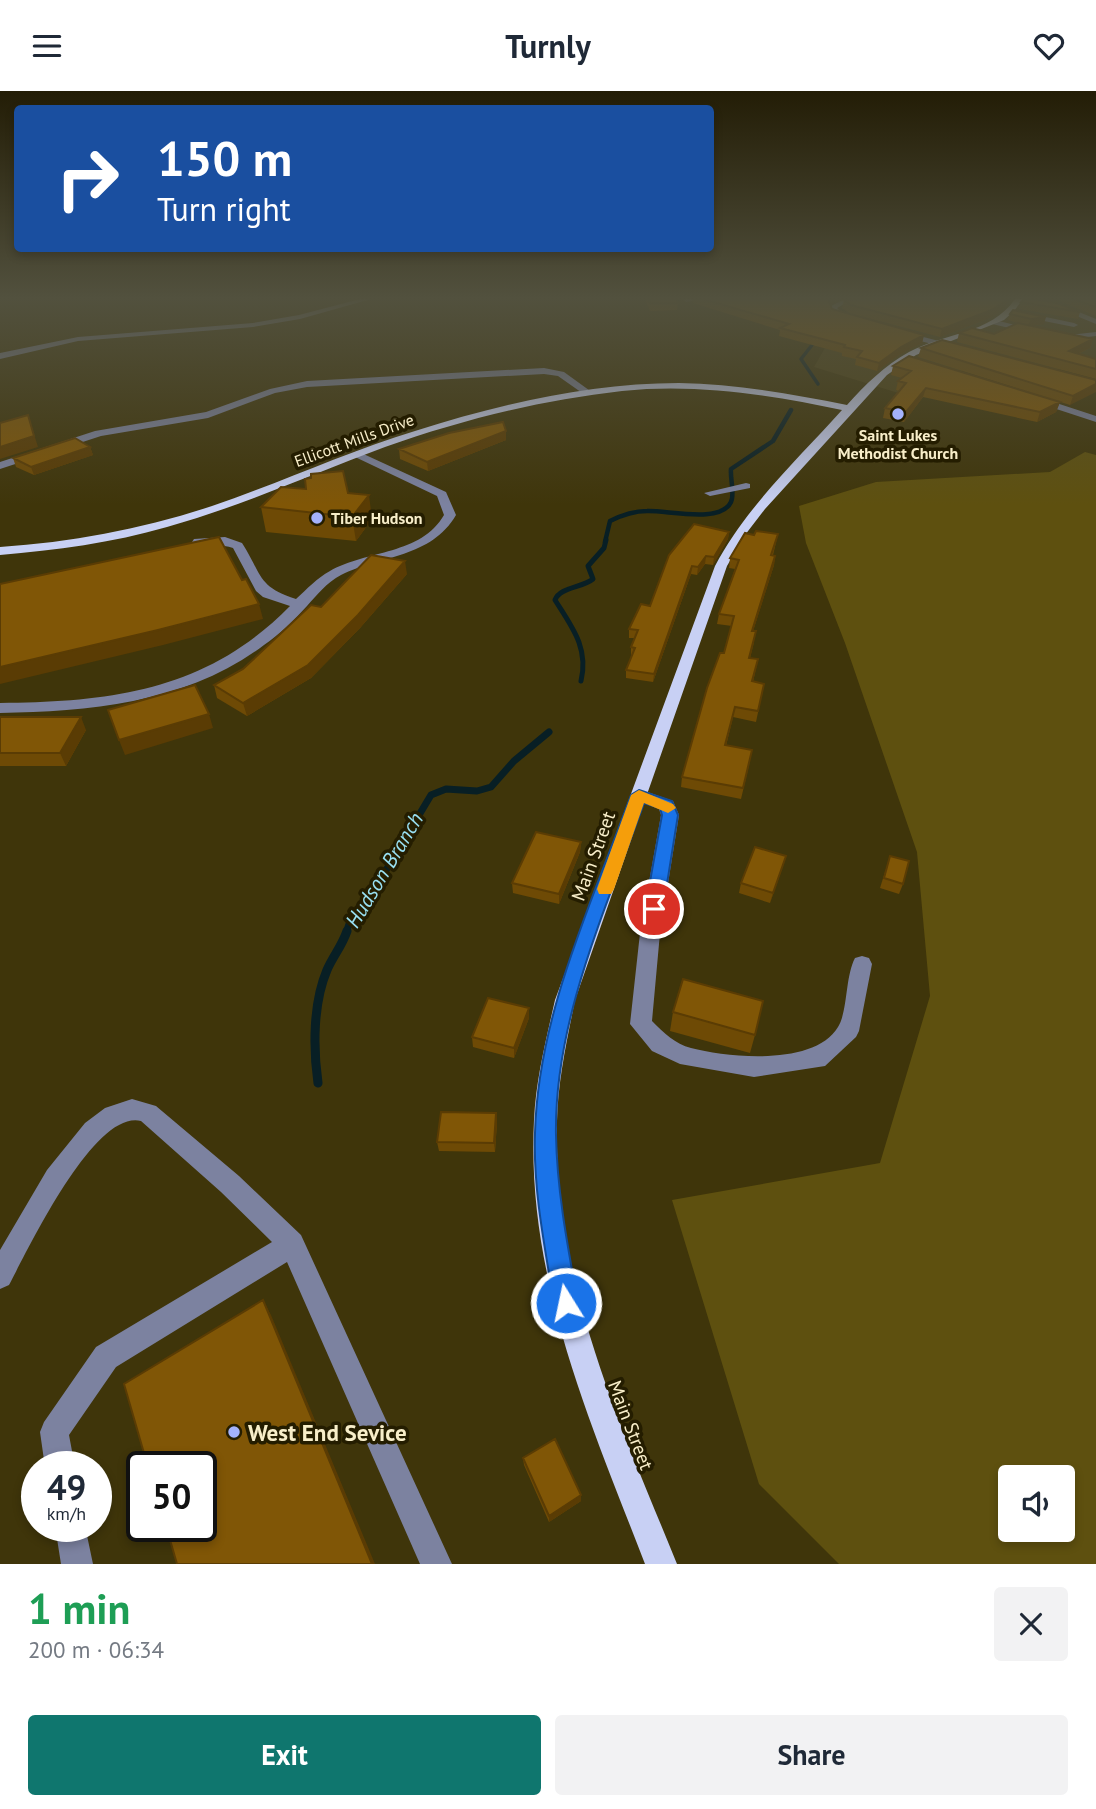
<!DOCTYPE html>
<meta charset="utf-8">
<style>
body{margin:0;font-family:"PT Sans",sans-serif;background:#f2f2f3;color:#1f2937;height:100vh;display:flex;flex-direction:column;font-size:26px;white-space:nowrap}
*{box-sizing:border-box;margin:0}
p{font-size:23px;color:#747a83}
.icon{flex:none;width:38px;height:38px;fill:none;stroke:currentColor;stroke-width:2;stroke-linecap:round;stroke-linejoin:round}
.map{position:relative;height:1473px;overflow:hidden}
.panel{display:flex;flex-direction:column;background:#fff;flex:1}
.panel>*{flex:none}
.hud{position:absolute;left:14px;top:14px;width:700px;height:147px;border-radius:7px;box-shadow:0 4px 10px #0003;background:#1a4fa0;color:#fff;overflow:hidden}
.fabs{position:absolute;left:998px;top:1374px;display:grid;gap:14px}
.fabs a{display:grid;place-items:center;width:77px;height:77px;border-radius:7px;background:#fff;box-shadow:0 4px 10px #0003;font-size:35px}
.speed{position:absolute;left:21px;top:1360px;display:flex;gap:14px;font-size:35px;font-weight:700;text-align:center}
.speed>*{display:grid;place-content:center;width:91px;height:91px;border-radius:50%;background:#fff;box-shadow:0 4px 10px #0003;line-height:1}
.speed small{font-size:18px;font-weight:400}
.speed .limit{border:4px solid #111;border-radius:10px;background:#fff;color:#111}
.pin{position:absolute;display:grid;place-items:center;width:60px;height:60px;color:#fff;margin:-30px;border:4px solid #fff;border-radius:50%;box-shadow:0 2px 7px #0007}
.me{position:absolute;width:77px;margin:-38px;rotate:350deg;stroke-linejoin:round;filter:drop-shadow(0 0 5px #0008)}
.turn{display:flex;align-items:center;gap:24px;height:147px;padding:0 28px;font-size:32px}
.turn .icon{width:91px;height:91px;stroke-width:2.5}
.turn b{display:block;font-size:49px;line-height:60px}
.round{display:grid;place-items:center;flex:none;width:74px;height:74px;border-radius:7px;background:#f2f2f3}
.headline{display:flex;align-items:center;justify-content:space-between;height:119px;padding:0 28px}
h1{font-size:42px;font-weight:700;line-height:52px;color:#1e9e55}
.primary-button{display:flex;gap:14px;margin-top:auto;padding:14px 28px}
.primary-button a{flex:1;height:80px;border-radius:7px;background:#0f766e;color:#fff;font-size:28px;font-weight:700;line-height:80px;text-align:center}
.primary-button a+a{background:#f2f2f3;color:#1f2937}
header{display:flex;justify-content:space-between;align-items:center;height:91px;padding:0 28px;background:#fff;font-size:32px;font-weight:700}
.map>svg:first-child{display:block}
.built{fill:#4d4214}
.green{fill:#5e500f;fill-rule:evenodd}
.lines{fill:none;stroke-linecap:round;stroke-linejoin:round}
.stream-far4{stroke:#081f25;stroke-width:3.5}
.stream-far3{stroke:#081f25;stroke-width:4.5}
.stream-far2{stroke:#081f25;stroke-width:5}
.stream-far1{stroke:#081f25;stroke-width:7}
.stream{stroke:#081f25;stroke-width:9}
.minor{fill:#7c82a0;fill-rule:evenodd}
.major{fill:#c8d0f4;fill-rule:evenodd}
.wall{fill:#6e4a05}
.shaded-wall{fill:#5a3c04}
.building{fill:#805606;stroke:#5a3c04;stroke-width:2}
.route{fill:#1a73e8;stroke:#114b97;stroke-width:2}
.slow{fill:#f59e0b}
.poi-dot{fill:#a4b2fc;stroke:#241d00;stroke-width:2.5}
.labels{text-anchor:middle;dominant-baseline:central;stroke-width:7;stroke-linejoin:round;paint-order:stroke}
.far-poi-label{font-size:16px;font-weight:bold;fill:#f8eec9;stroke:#241d00}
.far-street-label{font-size:16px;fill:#f8eec9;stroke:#241d00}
.street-label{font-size:19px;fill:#f8eec9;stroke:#241d00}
.water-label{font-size:21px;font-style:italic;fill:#99e0f2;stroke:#241d00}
.near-poi-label{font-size:23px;font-weight:bold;fill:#f8eec9;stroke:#241d00;text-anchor:start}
</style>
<header><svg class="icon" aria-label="menu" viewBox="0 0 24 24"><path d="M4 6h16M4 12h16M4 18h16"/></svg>Turnly<svg class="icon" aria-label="heart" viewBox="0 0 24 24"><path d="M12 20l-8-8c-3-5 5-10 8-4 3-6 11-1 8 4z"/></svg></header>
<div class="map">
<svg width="1096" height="1473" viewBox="0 0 1096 1473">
<rect width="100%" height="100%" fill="#3f350a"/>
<path class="built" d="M989 208H1096V280L1075 276 1055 279 996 263 908 305 814 276 849 215Z"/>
<path class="green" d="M1085 361 1096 364V1473H839L759 1393 672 1109 880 1072 930 905 917 761 845 552 806 452 799 415 876 391 1050 381ZM1010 1386H1062V1438H1010Z"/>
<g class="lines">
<path class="stream-far4" d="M816 249 801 268 818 293"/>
<path class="stream-far3" d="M605 451 610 430C622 424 634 420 647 420 667 419 721 433 731 411 735 402 730 388 731 378L773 350 791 319"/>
<path class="stream-far2" d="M581 590C589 557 572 536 555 509 560 496 582 497 593 488L588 475 604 457 606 449"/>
<path class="stream-far1" d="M346 842 349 833 367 811 431 704 446 698 477 700 491 696 514 670 549 641"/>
<path class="stream" d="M318 992C313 957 313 912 327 879 333 865 342 855 347 840"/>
<path class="minor" d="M360 208H371L300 228 253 236 78 250 0 268V262L78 246 253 232 299 224Z
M683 208H702L686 211Z
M869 208V212L844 213 837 217 842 222 856 226 853 230 836 226 829 216 843 209Z
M1012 208 1057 212 1096 228V233L1055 216Z
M1022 221 1074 232 1078 234 1074 236 1019 225Z
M995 229 1060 245 1096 241V245L1060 249 992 233Z
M900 240 939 250 940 252 936 254 897 244Z
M544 277 564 281 593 302 585 304 558 285 544 283 307 296 275 302 208 327 101 345 0 378V371L95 340 206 321 270 298 307 290Z
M1038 306 1096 325V331L1035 311 1033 309Z
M357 360 446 401 456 424C431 467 381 464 341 484 327 491 316 505 307 515 295 528 279 544 264 554 189 611 91 621 0 622V612C113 611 208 599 290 515L263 506 256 500 233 457C220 452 203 458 192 451L194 448 225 446 242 452C263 485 257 495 296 508 307 498 317 487 330 480 367 459 421 464 444 424L437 405 353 365 352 363Z
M746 392 750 393V397L710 405 704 402Z
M639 698 673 710 679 724 660 842 652 930C664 942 675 953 691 957 729 967 815 975 838 936 848 920 845 886 855 867L862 865 869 867 872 873 859 940 856 946 825 975 754 986 680 973 652 960 630 933 640 842 661 724 659 718 633 708 631 704 633 700Z
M132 1008 156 1015 239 1085 301 1144 452 1473H420L287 1171 116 1276 69 1344 75 1376H45L40 1341 44 1331 96 1256 272 1151 221 1101 141 1030C94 1018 28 1159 9 1194L0 1198V1159L47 1079 85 1032 105 1017Z
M55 1435H85L93 1473H61Z"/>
<path class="major" d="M1015 208H1023L1014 220 1004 229 916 264 887 284 765 418 745 444 727 475 575 909C567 949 558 989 557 1030 553 1188 619 1330 677 1473H645C590 1330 526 1187 534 1029 536 988 546 949 555 909L715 475C747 415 797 369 842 319 770 304 696 292 622 300 541 309 461 329 385 356 312 383 242 415 167 436 112 452 56 459 0 464V456C73 451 143 438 212 415 280 392 346 361 415 340 500 313 590 292 679 292 736 293 792 303 847 314 865 294 885 274 909 261 944 242 991 243 1015 208Z"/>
</g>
<path class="wall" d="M645 208H676L678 212 677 219 650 220Z
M693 208H840L830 213 832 218 924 244 922 252 899 264 877 280 855 274 856 268 842 265V262L779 245 780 239 693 212Z
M1038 208H1096V225L1057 209Z
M844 209 1003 218 992 226 940 246 849 222 842 217Z
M1021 211 1080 221 1078 228 1019 218Z
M1013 219 1044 233 1028 235 1008 229 1010 223Z
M959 242 1093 248 1090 257 1078 263 1096 268V288L957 251Z
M921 257 1096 289 1070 314 918 266Z
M893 275 1060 311 1056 321 1037 331 923 306 904 331 883 327 885 317 899 300 896 299 898 290 902 287 891 284Z
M506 340V349L428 380 400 368 399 358Z
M90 356 93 364 34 384 16 376 13 367Z
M348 402 372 428 356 450 266 441 261 416Z
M729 441 728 448 713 474 705 473 697 484 691 483 653 591 626 587V579L632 564H631V556L635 547H629V538L650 515Z
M778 443 773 464 775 465 774 474 753 540 754 551 750 567 758 568 753 591 764 593 756 631 733 626 726 655 750 670 741 708 681 696 682 686 724 562 732 535 717 533 719 523 735 478 729 477 730 467 754 444Z
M407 483 360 537 311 587 247 625 217 607 214 594 243 578 321 516Z
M0 626 86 639 66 675H0Z
M581 751 580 761 559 813 513 802 512 792Z
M890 765 903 793 899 803 880 797Z
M783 775 770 812 739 802 741 792Z
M673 921 755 944 750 962 670 940Z
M529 927 514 967 473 956 472 946Z
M496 1022 497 1031 495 1061 439 1060 437 1051Z
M523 1367 581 1404V1410L549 1431 524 1374Z"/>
<path class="shaded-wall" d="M828 208H840L827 215Z
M1007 208H1011L1003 218 992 226 940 246 942 238Z
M1046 226 1044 233 1028 235 1031 228Z
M924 244 922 252 899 264 877 280 879 272 901 256Z
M1093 248 1090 257 1066 268 1069 260Z
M1096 293V301L1070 314 1073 305Z
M926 297 923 306 904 331 906 321Z
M1060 311 1056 321 1037 331 1040 321Z
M28 324 38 356 0 368V356Z
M506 340V349L428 380 427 371Z
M90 356 93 364 34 384 31 376Z
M369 404 372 428 356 450 352 426Z
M729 441 728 448 713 474 714 466Z
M706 465 705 473 697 484 698 476Z
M775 465 774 474 750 550 752 540Z
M405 470 407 483 360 537 311 587 247 625 243 612Z
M692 475 691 483 653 591 654 583Z
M259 513 263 528 163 554 0 593V576Z
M209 623 213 637 125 664 119 649Z
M81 626 86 639 66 675 60 662Z
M581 751 580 761 559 813V803Z
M786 765 783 775 770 812 773 802Z
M529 917V927L514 967V957Z
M496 1022 497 1031 495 1061 494 1052Z
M263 1209 271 1224 375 1473H372Z
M581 1404V1410L549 1431V1425Z"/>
<path class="building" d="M649 208H676L678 212H650Z
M703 208H828L832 218 924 244 901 256 879 272 857 266 862 260 844 256 845 254 780 237 789 233Z
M871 208H1007L994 218 942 238 851 214 844 209Z
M1024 208H1034L1056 212 1080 221 1021 211Z
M1074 208H1096V216Z
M1013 219 1046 226 1031 228 1010 223Z
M1018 232 1093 248 1069 260 1096 268V278L959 242 972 237 994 243Z
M942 249 1096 289V293L1073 305 921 257Z
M909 265 1060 311 1040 321 926 297 906 321 885 317 906 292 898 290 911 280 893 275Z
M28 324 34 345 0 356V332Z
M503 331 506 340 427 371 399 358 449 342Z
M75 347 90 356 31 376 13 367Z
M343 380 348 402 369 404 352 426 261 416 281 396 306 398 305 388 311 387V383Z
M694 433 729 441 714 466 706 465 698 476 692 475 654 583 626 579 635 557 631 556 638 539 629 538 641 513 650 515 669 464Z
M756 440 778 443 771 464 775 465 752 540H756L749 567 758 568 752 590 764 593 758 620 735 616 725 654 752 659 743 697 682 686 707 597 720 562H724L734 525 719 523 739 469 730 467 745 442 754 444Z
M219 446 242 489 246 488 259 513 158 539 0 576V493Z
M371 464 405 470 358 524 308 574 243 612 214 594 243 578 311 514 321 516Z
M195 594 209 623 119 649 108 619Z
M0 626H81L60 662H0Z
M536 741 581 751 559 803 512 792Z
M755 756 786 765 773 802 741 792Z
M890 765 909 770 903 793 884 787Z
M683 888 763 910 755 944 673 921Z
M488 907 529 917 514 957 472 946Z
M441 1021 496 1022 494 1052 437 1051Z
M263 1209 372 1473H177L166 1435H201V1376H148L124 1293Z
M555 1348 581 1404 549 1425 523 1367Z"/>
<linearGradient id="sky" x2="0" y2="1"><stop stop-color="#231d06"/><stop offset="0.5" stop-color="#52513e"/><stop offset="1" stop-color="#52513e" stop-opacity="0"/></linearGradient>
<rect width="1096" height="414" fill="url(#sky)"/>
<path class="route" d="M639 699 672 710 678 724 663 818 660 823H648L645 818 662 724 660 717 644 712C606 818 554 929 556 1044 557 1101 568 1157 578 1212L575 1221 566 1224 558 1221 554 1212C545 1157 533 1099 535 1042 538 924 591 814 631 704Z"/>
<path class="slow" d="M639 699 673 713 676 717 668 722 644 712 614 798 611 803H599L597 798 631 704Z"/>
<g class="poi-dot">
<circle cx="898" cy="323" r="7"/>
<circle cx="317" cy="427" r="7"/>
<circle cx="234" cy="1341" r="7"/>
</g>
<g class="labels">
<g class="far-poi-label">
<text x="898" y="344">Saint Lukes<tspan x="898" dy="18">Methodist Church</tspan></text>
<text x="331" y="427" text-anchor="start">Tiber Hudson</text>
</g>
<g class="far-street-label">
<text transform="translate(354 349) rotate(-20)">Ellicott Mills Drive</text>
</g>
<g class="street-label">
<text transform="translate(593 765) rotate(-70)">Main Street</text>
<text transform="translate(631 1334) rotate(69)">Main Street</text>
</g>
<g class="water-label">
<text transform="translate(384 779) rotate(-59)">Hudson Branch</text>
</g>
<g class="near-poi-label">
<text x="248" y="1341">West End Sevice</text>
</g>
</g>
</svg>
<div class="fabs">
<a><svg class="icon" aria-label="sound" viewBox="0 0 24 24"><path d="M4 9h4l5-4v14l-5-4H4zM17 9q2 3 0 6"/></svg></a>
</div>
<div class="speed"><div>49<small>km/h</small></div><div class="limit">50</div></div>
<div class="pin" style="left:654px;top:818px;background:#d93025"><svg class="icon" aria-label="arrive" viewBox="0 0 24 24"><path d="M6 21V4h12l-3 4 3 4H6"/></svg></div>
<svg class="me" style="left:566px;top:1212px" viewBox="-20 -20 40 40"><circle r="17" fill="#1a73e8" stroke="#fff" stroke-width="3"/><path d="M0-11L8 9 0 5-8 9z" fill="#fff"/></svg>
<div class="hud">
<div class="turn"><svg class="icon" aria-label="right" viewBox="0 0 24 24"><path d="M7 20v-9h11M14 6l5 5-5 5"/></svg><div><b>150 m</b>Turn right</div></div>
</div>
</div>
<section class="panel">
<div class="headline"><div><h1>1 min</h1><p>200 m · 06:34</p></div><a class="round"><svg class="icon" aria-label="close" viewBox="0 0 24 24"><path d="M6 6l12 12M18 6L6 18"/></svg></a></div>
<div class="primary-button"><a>Exit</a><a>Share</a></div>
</section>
